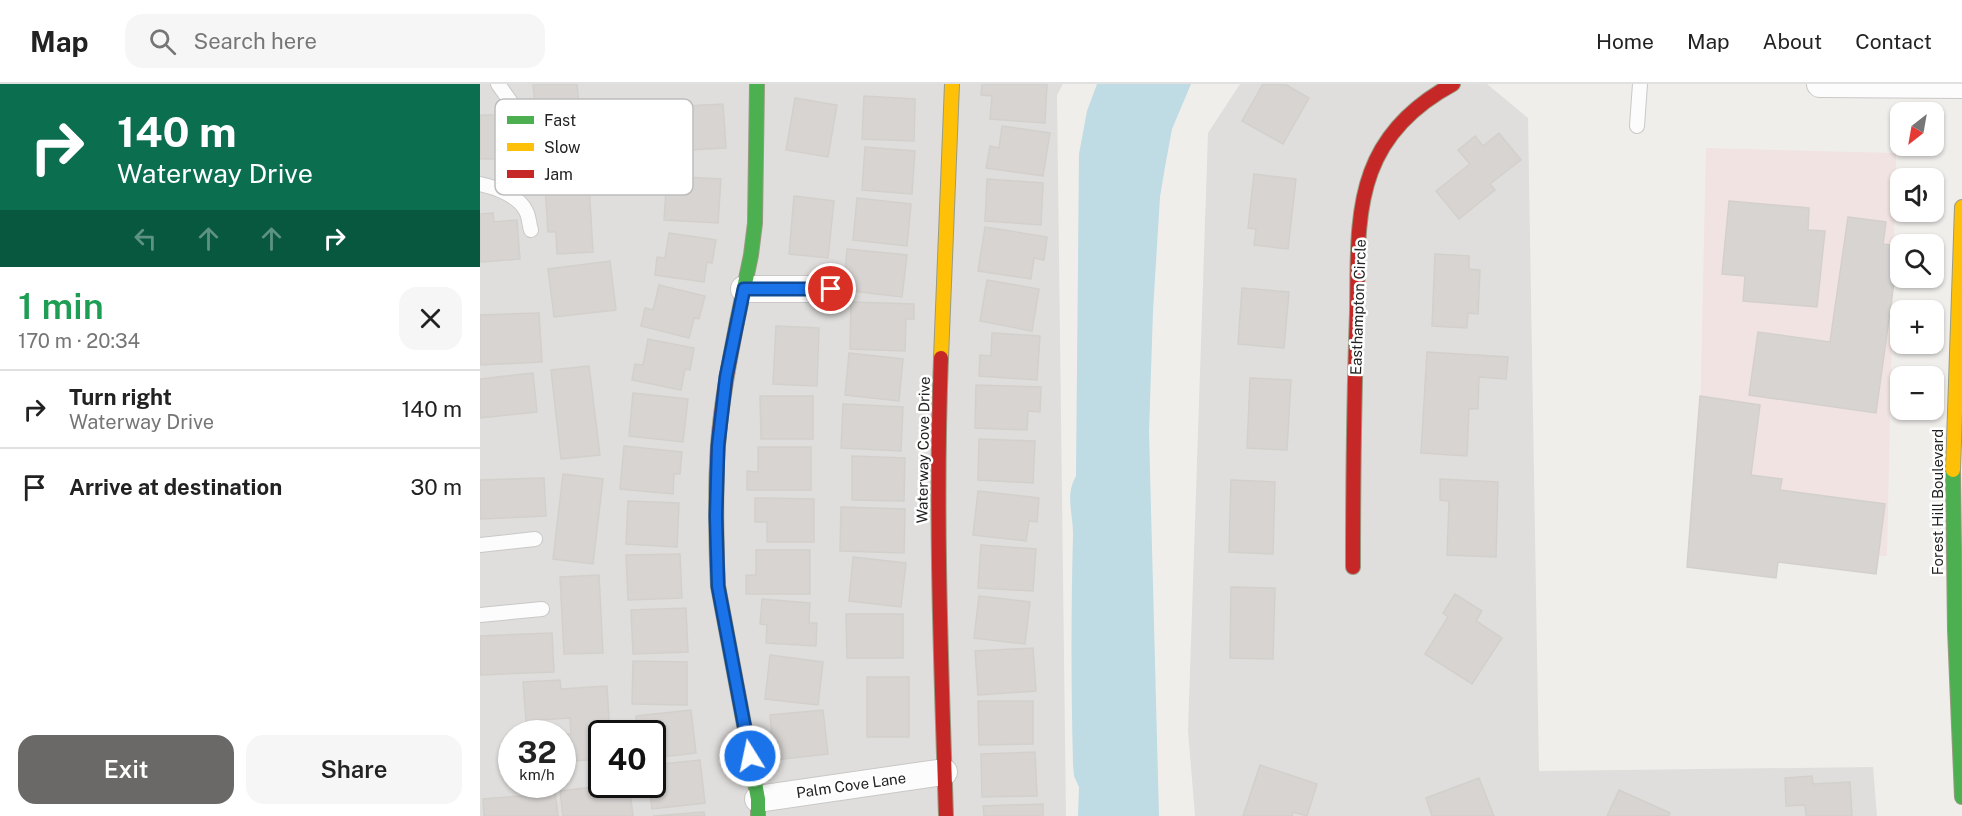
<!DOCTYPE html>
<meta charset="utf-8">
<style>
body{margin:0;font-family:"Public Sans",sans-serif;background:#f6f6f6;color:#222;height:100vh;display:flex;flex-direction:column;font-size:22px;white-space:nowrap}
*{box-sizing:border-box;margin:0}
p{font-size:20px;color:#767676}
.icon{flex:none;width:33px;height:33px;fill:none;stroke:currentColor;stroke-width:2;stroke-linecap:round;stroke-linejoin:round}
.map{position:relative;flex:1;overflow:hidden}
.sheet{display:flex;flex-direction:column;background:#fff;width:480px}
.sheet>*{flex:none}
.top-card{background:#0b6e4f;color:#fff;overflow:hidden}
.needle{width:39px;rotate:211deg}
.tools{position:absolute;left:1410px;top:18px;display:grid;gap:12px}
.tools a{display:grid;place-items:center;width:54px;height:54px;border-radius:12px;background:#fff;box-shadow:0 2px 4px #0004;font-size:30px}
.speed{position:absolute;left:18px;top:636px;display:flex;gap:12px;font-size:30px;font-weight:700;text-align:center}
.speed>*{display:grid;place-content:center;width:78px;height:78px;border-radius:50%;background:#fff;box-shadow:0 2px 4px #0004;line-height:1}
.speed small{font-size:15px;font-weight:400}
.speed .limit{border:3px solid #111;border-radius:9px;background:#fff;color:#111}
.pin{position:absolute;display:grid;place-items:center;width:51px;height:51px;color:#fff;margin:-26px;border:3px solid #fff;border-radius:50%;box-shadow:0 2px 6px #0007}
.me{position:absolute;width:66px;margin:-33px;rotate:350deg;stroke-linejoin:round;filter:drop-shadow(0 0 4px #0008)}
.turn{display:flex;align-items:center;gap:21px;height:126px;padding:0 18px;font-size:27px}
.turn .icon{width:78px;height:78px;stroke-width:2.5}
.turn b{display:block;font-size:42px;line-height:51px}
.lanes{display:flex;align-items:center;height:57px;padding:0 18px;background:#0003;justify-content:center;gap:30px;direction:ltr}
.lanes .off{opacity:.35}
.round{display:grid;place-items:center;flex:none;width:63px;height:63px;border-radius:18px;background:#f6f6f6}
.headline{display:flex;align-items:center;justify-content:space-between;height:102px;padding:0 18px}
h1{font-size:36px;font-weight:600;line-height:45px;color:#1e9e55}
.cta{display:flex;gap:12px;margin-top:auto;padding:12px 18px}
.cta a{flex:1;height:69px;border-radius:18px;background:#6a6968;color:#fff;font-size:24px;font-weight:600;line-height:69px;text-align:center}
.cta a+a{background:#f6f6f6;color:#222}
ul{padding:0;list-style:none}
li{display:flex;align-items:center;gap:18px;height:78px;padding:0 18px;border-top:2px solid #e0e0e0}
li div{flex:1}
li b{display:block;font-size:22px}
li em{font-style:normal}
header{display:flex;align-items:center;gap:36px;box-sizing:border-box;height:84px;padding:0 30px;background:#fff;border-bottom:2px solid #e0e0e0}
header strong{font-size:28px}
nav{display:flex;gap:33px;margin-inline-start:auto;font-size:21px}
.search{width:420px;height:54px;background:#f6f6f6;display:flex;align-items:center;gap:15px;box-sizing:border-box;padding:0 21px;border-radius:18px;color:#767676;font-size:22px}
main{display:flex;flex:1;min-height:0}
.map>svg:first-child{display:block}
.residential{fill:#dfdedc;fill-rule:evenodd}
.commercial{fill:#f1e3e1}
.water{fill:#bfdbe3}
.building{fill:#d7d4d2;stroke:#d3d0cc;stroke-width:1.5}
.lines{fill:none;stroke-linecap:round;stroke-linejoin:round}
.lane-casing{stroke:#c9c8c7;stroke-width:16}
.street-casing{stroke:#c9c8c7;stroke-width:28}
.fast-casing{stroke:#999a82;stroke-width:16}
.slow-casing{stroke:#999a82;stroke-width:16}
.jam-casing{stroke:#999a82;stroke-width:16}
.lane{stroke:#fdfcfc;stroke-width:14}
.street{stroke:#fdfcfc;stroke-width:26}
.fast{stroke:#4caf50;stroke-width:14}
.slow{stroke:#ffc107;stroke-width:14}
.jam{stroke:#c62828;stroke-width:14}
.route-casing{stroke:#114b97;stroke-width:15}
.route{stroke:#1a73e8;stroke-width:10}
.labels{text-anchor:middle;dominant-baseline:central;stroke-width:5;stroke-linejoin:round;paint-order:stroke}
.street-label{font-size:15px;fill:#222;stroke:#fff}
.key{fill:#fff;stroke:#bdbdbd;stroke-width:1.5}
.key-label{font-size:16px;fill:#222}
</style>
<header>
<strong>Map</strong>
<div class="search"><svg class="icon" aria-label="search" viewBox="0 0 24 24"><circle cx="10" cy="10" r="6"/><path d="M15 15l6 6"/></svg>Search here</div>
<nav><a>Home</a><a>Map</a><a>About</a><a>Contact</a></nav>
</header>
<main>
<section class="sheet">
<div class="top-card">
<div class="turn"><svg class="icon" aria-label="right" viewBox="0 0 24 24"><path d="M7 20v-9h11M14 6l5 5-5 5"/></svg><div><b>140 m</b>Waterway Drive</div></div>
<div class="lanes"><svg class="icon off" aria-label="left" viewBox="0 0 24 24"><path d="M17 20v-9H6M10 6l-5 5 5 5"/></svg><svg class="icon off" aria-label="ahead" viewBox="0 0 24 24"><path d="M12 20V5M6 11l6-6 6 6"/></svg><svg class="icon off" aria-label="ahead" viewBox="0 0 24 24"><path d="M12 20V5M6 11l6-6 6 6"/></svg><svg class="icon" aria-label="right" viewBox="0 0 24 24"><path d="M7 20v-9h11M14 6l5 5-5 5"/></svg></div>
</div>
<div class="headline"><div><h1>1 min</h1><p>170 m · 20:34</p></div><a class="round"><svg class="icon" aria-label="close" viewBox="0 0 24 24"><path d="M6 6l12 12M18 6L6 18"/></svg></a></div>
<ul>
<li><svg class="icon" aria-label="right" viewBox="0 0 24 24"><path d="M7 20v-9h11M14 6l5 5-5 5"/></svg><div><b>Turn right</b><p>Waterway Drive</p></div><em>140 m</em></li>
<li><svg class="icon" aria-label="arrive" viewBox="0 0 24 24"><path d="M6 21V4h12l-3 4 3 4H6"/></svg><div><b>Arrive at destination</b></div><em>30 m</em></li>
</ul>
<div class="cta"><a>Exit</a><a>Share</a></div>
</section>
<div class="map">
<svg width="1482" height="732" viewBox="0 0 1482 732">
<rect width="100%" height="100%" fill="#f0eeeb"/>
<path class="residential" d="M0 0H583L577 11 586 732H0ZM32 650H82V700H32ZM122 650H172V700H122Z
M760 0H1007L1048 34 1059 687 1393 683 1397 732H715L708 647 728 49Z"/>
<path class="commercial" d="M1226 64 1416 69 1407 472 1217 467Z"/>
<path class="water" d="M617 0H711L692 45 685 83 680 113 673 227 669 348 679 732H598L599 703 594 692 593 680C591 603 591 527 593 450 593 429 585 411 596 392L599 70 607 27Z"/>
<path class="building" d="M53 0H97L103 65 66 68 64 45 57 46Z
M502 0H567L565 39 510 35 512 12 501 11Z
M783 0H805L829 14 803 60 762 37Z
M384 12 435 15 434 57 382 55Z
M315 14 357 21 348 73 306 66Z
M243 20 246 64 191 67 188 23Z
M0 31H27L28 75H0Z
M522 42 570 49 563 92 506 84 510 62 519 64Z
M1019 49 1041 76 1010 100 1015 106 979 135 956 107 990 80 978 66 995 52 1003 62Z
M385 63 435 67 432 110 382 106Z
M108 82 113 168 77 170 76 148H68L64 85Z
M774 90 816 95 808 165 774 161 776 145 768 144Z
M187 92 241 95 238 139 184 136Z
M507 95 563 99 561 141 505 137Z
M314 112 354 117 348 174 309 170Z
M377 114 431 120 427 162 373 156Z
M1249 117 1329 124 1328 146 1345 147 1337 223 1263 217 1265 192 1242 190Z
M13 129 14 138 37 136 40 175 0 178V130Z
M1368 133 1406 138 1403 160 1419 162 1396 329 1269 311 1278 248 1350 258Z
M505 143 567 153 564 176 554 174 551 195 498 187Z
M189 149 236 156 232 179 227 178 224 198 175 191 177 173 185 174Z
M367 165 427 171 422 213 363 206Z
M955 170 989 172V185L1000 186 998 230 988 229 987 244 952 242Z
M130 177 136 226 74 233 68 185Z
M507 196 559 205 552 247 500 237Z
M179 201 225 212 219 235 214 234 209 254 161 242 165 224 173 226Z
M762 204 809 208 804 264 758 260Z
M371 218 434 220V235H426L425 267 370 265Z
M59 229 62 278 0 281V231Z
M296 242 339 244 337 302 293 300Z
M512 249 560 252 557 296 499 292 500 271 511 272Z
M168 255 214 264 210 286 205 285 201 306 152 296 155 280 163 281Z
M947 268 1028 273 1026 295 999 293 998 325H989L987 372 941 369Z
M369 269 423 275 419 317 365 311Z
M109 282 120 371 81 375 71 286Z
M53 289 57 328 0 334V295Z
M770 294 811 296 807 366 767 364Z
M496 301 561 303 560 328 548 327 547 346 495 344Z
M153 309 208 315 203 358 149 352Z
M280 312H333V355H281Z
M1220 312 1280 321 1271 391 1302 395 1300 406 1405 420 1396 490 1298 478 1296 494 1207 483Z
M363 320 423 323 421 367 361 364Z
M499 355 555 357 553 399 498 396Z
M144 362 202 368 200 390H194L193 410 140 405Z
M278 363H331V406H267V387L278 388Z
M372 372 425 374 424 417 372 416Z
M83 390 123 395 113 480 73 475Z
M64 394 66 432 0 435V396Z
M960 395 1018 398 1016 473 967 471 969 417 960 416Z
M751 396 795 398 793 470 749 468Z
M498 407 559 414 557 438 549 437 546 457 493 451Z
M275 414 334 415V458H287V438H275Z
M148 417 199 419 197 463 146 460Z
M361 423 425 425 424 469 360 467Z
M501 461 556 465 553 507 498 504Z
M276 466H330V510H266V491H276Z
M200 470 202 514 148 516 146 471Z
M373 473 426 479 421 523 369 517Z
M119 491 123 569 84 570 80 493Z
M751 503 795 504 793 575 750 574Z
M975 510 1002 527 996 537 1022 554 992 600 945 570 968 533 963 529Z
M499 512 550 518 545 560 494 554Z
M282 515 330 519 329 539H337L336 562 286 559 287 541 280 540Z
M206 524 208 568 153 570 151 526Z
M366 530H423V574H367Z
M72 549 74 588 0 591V552Z
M553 564 556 607 498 611 495 567Z
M290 571 343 578 338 621 285 615Z
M153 577 207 578V621L152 620Z
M387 593H429V653H387Z
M80 596 81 605 127 602 130 650H122V675L92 677 93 690H82V651L91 650 90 634 46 637 43 598Z
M498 617H553V660L499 661Z
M211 626 216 669 172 674V650H158L156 632Z
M343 626 348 670 294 676 290 631Z
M555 668 557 712 502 713 501 670Z
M220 676 225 719 172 725 169 700H172V681Z
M780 681 837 700 827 732 813 728 812 732H763Z
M1332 692 1333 700 1370 698 1372 732H1326L1325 721 1306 722 1305 694Z
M999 694 1014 732H952L946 714Z
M140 700H149L153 732H83L80 707Z
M1139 706 1190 729 1189 732H1127Z
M75 709 78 732H4L3 715Z
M563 720V732H504L503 722Z
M224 728 225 732H173Z"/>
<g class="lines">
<g class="lane-casing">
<path id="lane" d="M18 0 40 31
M1157 42 1160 0
M0 100C15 103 39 112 46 127 49 132 49 140 51 146
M0 461 55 455
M0 531 62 525"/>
</g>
<g class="street-casing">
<path id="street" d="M1340 0 1482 1
M264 205H351
M278 715 464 688"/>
</g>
<g class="fast-casing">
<path id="fast" d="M257 238 271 171 275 139 277 0
M1473 386 1475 546 1482 713
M237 479 238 502 278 715V732"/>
</g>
<g class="slow-casing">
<path id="slow" d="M461 274 472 0
M1473 386 1482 123"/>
</g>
<g class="jam-casing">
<path id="jam" d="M461 274C455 426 461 579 466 732
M237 479C236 440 235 401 238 362 241 320 249 279 257 238
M873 483C873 398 874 313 877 228 878 182 875 131 891 88 906 47 936 20 973 0"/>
</g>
<use href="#lane" class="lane"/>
<use href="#street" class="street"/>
<use href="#fast" class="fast"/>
<use href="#slow" class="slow"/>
<use href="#jam" class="jam"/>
</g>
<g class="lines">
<g class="route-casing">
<path id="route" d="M270 672 238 502 236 432 238 362 246 293 264 205H351"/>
</g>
<use href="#route" class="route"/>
</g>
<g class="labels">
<g class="street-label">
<text transform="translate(878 223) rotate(-88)">Easthampton Circle</text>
<text transform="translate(443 366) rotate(-89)">Waterway Cove Drive</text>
<text transform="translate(1457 418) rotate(-90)">Forest Hill Boulevard</text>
<text transform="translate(371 701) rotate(-8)">Palm Cove Lane</text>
</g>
</g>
<rect x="15" y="15" width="198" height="96" rx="9" class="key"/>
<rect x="27" y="32" width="27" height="8" fill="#4caf50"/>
<rect x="27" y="59" width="27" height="8" fill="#ffc107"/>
<rect x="27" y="86" width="27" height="8" fill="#c62828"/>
<g class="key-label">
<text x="64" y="42">Fast</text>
<text x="64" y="69">Slow</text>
<text x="64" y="96">Jam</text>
</g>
</svg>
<div class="tools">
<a><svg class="needle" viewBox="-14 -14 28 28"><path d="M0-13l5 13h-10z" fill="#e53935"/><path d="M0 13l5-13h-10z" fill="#767676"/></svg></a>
<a><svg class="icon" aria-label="sound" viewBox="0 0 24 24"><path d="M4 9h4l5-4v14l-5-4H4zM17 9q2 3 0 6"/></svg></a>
<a><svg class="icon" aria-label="search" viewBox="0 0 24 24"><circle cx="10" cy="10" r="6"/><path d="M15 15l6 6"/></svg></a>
<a>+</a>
<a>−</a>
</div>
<div class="speed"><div>32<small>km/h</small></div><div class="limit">40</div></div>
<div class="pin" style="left:351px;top:205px;background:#d93025"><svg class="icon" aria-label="arrive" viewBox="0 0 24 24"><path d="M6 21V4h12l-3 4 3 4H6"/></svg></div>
<svg class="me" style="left:270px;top:672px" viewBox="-20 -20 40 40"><circle r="17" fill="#1a73e8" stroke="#fff" stroke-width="3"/><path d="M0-11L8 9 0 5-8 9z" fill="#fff"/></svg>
</div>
</main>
